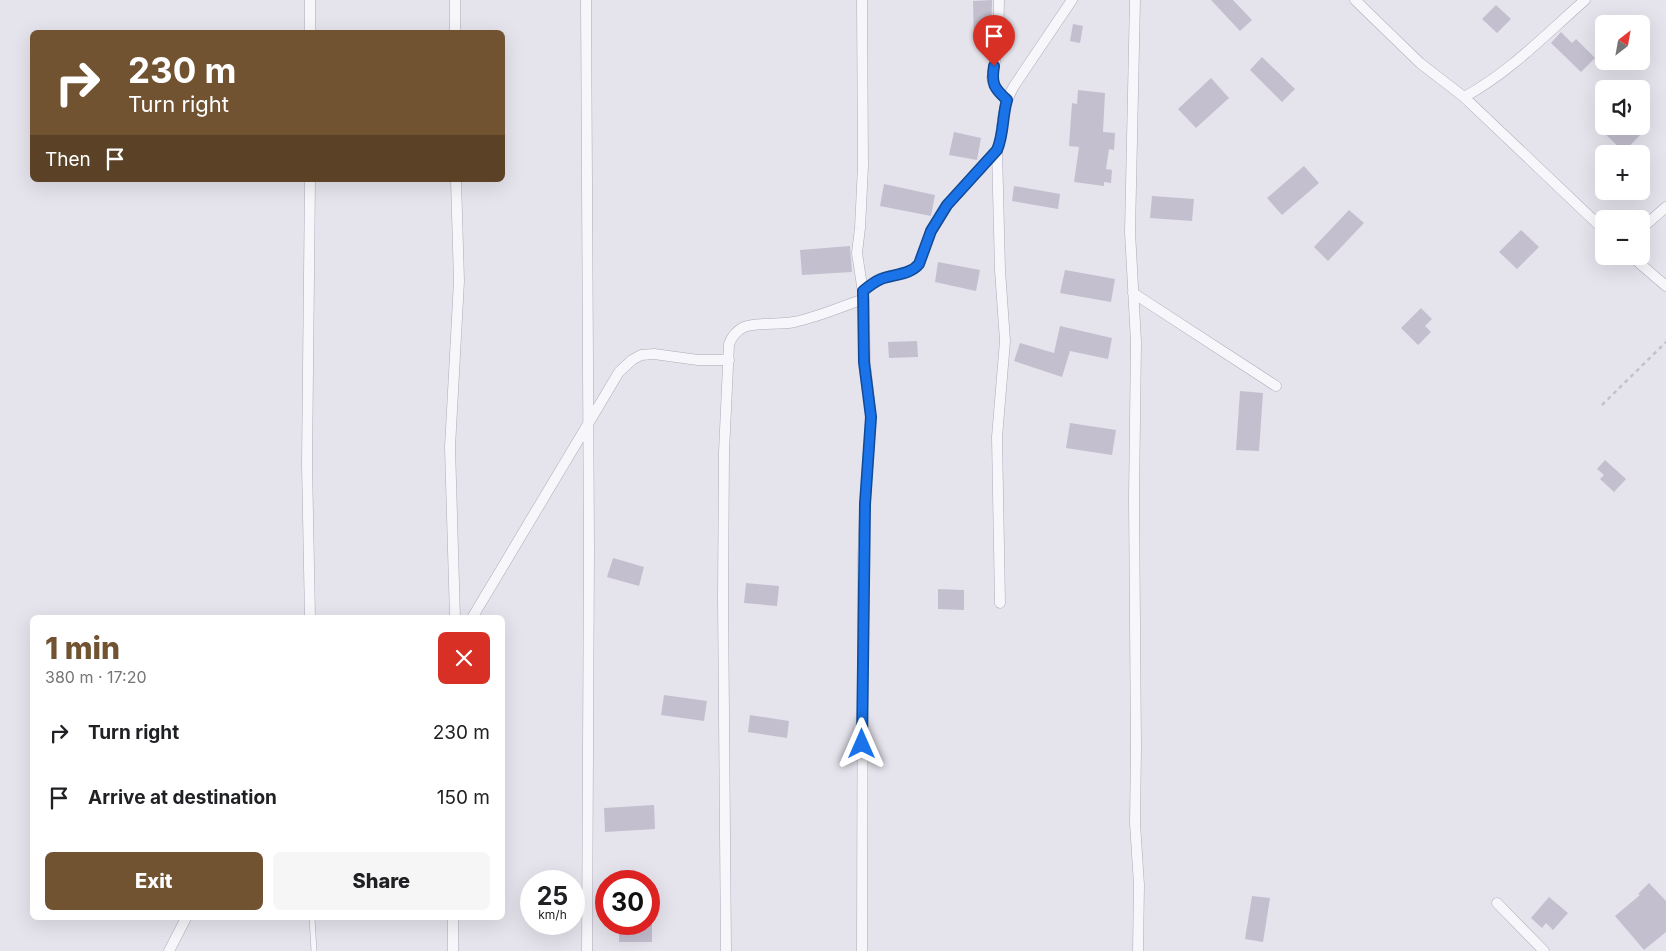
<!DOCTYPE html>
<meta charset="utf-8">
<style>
body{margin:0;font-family:Inter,sans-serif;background:#f6f6f6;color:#202124;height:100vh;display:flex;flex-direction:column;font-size:19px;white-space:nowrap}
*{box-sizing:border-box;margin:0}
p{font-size:16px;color:#757577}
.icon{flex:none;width:28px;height:28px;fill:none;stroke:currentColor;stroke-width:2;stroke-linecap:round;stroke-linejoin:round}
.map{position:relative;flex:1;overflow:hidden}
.side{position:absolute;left:30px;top:615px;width:475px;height:305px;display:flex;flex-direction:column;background:#fff;border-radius:8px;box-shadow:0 5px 20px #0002}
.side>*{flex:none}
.hud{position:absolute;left:30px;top:30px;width:475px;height:152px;border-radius:8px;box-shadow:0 5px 20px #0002;background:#725331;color:#fff;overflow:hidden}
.needle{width:32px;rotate:31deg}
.controls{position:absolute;left:1595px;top:15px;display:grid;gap:10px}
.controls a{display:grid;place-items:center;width:55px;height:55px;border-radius:8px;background:#fff;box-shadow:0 5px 20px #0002;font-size:25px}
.speed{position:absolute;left:520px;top:870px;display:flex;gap:10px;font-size:25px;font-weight:700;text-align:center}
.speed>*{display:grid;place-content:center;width:65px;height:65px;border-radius:50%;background:#fff;box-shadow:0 5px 20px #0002;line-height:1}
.speed small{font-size:12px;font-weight:400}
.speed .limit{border:8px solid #d22;background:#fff;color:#111}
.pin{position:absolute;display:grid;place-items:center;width:42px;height:42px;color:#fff;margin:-51px -21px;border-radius:50% 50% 50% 0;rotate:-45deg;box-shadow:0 0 5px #0007}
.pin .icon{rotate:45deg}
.me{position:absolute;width:55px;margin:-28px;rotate:0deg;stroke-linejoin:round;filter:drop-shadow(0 0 4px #0008)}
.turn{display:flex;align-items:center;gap:18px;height:105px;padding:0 15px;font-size:22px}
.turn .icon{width:65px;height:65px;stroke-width:2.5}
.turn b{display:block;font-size:35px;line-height:42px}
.then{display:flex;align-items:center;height:48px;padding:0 15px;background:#0003;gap:10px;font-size:19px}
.round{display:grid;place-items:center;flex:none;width:52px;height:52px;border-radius:8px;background:#f6f6f6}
.overview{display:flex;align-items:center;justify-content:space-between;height:85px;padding:0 15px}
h1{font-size:30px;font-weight:800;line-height:38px;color:#725331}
.button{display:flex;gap:10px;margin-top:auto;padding:10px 15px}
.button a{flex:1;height:58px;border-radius:8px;background:#725331;color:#fff;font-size:20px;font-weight:800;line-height:58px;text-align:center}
.button a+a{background:#f6f6f6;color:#202124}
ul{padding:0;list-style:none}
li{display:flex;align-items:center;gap:15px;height:65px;padding:0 15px}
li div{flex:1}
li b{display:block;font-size:19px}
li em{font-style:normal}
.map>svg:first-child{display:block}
.building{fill:#c4bfcf}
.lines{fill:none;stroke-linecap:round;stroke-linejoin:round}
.lane-casing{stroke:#afabba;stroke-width:6}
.street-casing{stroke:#afabba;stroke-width:11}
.path{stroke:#c4c1cb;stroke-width:2.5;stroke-dasharray:4 4;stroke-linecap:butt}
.lane{stroke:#f7f6fa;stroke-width:5}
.street{stroke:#f7f6fa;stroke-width:10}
.route-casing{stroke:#114b97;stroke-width:12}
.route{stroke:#1a73e8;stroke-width:9}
</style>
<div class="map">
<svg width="1666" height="951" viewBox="0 0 1666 951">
<rect width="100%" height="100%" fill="#e5e3ec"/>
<path class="building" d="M992 0 991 42H974L973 1Z
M1211 0H1233L1252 20 1240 31Z
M1496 5 1511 19 1497 33 1482 19Z
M1073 24 1083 26 1080 43 1070 41Z
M1561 32 1572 43 1576 39 1595 58 1581 72 1551 43Z
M1262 57 1295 89 1282 102 1250 70Z
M1211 78 1229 98 1196 128 1178 109Z
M1078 90 1105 93 1103 132 1115 133 1114 150 1109 149 1106 169 1112 170 1111 183 1104 182V186L1074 182 1079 147 1069 146 1072 103 1077 104Z
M1607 126H1630L1640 135 1624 152 1602 131Z
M954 132 981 138 977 160 949 155Z
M1304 166 1319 183 1282 215 1267 198Z
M884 184 935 195 931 216 880 206Z
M1014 186 1060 194 1058 209 1012 201Z
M1152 196 1194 199 1192 221 1150 218Z
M1349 210 1364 223 1328 261 1314 247Z
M1521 230 1539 247 1517 269 1499 252Z
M850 246 852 272 802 275 800 250Z
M938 262 980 270 976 291 935 282Z
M1065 270 1115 279 1111 302 1060 293Z
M1421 308 1432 319 1425 326 1431 332 1418 345 1401 328Z
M1060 326 1112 338 1108 359 1070 351 1062 377 1014 361 1020 343 1054 353Z
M917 341 918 357 889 358 888 342Z
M1240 391 1263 393 1259 451 1236 450Z
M1070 423 1116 430 1112 455 1066 448Z
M1605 460 1626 479 1614 492 1600 479 1604 475 1597 469Z
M613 558 644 567 639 586 607 577Z
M746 583 779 586 777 606 744 603Z
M938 589 964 590V610L938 609Z
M664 695 707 701 704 721 661 715Z
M750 715 789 721 787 738 748 732Z
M654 805 655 829 605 832 604 808Z
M1649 883 1666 901V932L1644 950 1615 916 1640 895 1638 894Z
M1252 896 1270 898 1263 942 1245 939Z
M1549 897 1568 913 1553 930 1546 923 1542 928 1531 918Z
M619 924H652V942H619Z"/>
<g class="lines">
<g class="lane-casing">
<path id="lane" d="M312 918 314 951"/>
</g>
<g class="street-casing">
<path id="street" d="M310 0V32
M586 0 589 549 587 951
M999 0 998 43 992 78 998 92 1007 100
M1135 0 1130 232 1136 342 1134 498 1136 748 1135 823 1139 885 1138 951
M1355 0 1420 63 1464 97 1604 230
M455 32V0
M1464 97C1509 73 1546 34 1585 0
M997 150 1000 270 1005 341 997 437 1000 603
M1641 229 1666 207
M1631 256 1666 286
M863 291C869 287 874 282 881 279 894 274 910 275 919 264L931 231 947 205 997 150C1002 138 1001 126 1004 113 1005 103 1009 95 1014 86L1072 0
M1133 293 1276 386
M310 618 307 464 310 180
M455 618 450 447 459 281 456 180
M472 618 619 372 632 360 641 355 654 354 698 360H729
M1497 903 1544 951
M169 951 186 918
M453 951V918
M726 951 723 599 724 452 729 344C732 336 736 331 744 327 756 322 780 325 794 322 819 317 840 307 864 299
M862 951 863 559 865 504 871 417 865 362 864 299 857 253 860 228 863 166 862 0"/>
</g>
<path class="path" d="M1602 405 1666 342"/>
<use href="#lane" class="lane"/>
<use href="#street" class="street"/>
</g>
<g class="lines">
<g class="route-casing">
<path id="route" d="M862 744 865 504 871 417 864 362 863 291C869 286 874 282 881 279 894 274 910 275 919 264L931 231 947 205 997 150C1004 134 1002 117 1007 100 994 88 991 84 994 66"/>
</g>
<use href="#route" class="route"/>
</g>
</svg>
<div class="controls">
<a><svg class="needle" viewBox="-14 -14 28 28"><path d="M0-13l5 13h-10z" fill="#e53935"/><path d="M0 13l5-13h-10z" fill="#757577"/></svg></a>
<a><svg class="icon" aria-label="sound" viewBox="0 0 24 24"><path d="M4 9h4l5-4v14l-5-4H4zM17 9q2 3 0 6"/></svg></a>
<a>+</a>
<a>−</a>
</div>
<div class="speed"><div>25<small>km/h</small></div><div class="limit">30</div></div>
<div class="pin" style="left:994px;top:66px;background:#d93025"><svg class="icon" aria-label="arrive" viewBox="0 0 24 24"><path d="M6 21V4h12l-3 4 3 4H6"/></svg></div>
<svg class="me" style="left:862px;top:744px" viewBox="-20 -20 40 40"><path d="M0-17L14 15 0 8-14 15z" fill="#1a73e8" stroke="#fff" stroke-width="4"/></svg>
<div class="hud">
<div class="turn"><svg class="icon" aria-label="right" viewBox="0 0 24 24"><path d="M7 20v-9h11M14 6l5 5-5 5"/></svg><div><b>230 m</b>Turn right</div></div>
<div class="then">Then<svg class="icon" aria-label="arrive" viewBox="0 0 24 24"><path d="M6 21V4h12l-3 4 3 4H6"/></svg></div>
</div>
<section class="side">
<div class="overview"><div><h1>1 min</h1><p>380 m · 17:20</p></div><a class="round" style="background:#d93025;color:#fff"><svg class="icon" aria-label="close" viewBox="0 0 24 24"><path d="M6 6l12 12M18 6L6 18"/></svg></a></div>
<ul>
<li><svg class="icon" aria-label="right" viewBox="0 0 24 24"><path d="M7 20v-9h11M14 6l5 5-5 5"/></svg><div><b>Turn right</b></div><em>230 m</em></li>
<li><svg class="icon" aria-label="arrive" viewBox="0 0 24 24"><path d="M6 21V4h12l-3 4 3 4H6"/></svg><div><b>Arrive at destination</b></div><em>150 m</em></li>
</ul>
<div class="button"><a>Exit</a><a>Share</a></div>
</section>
</div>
